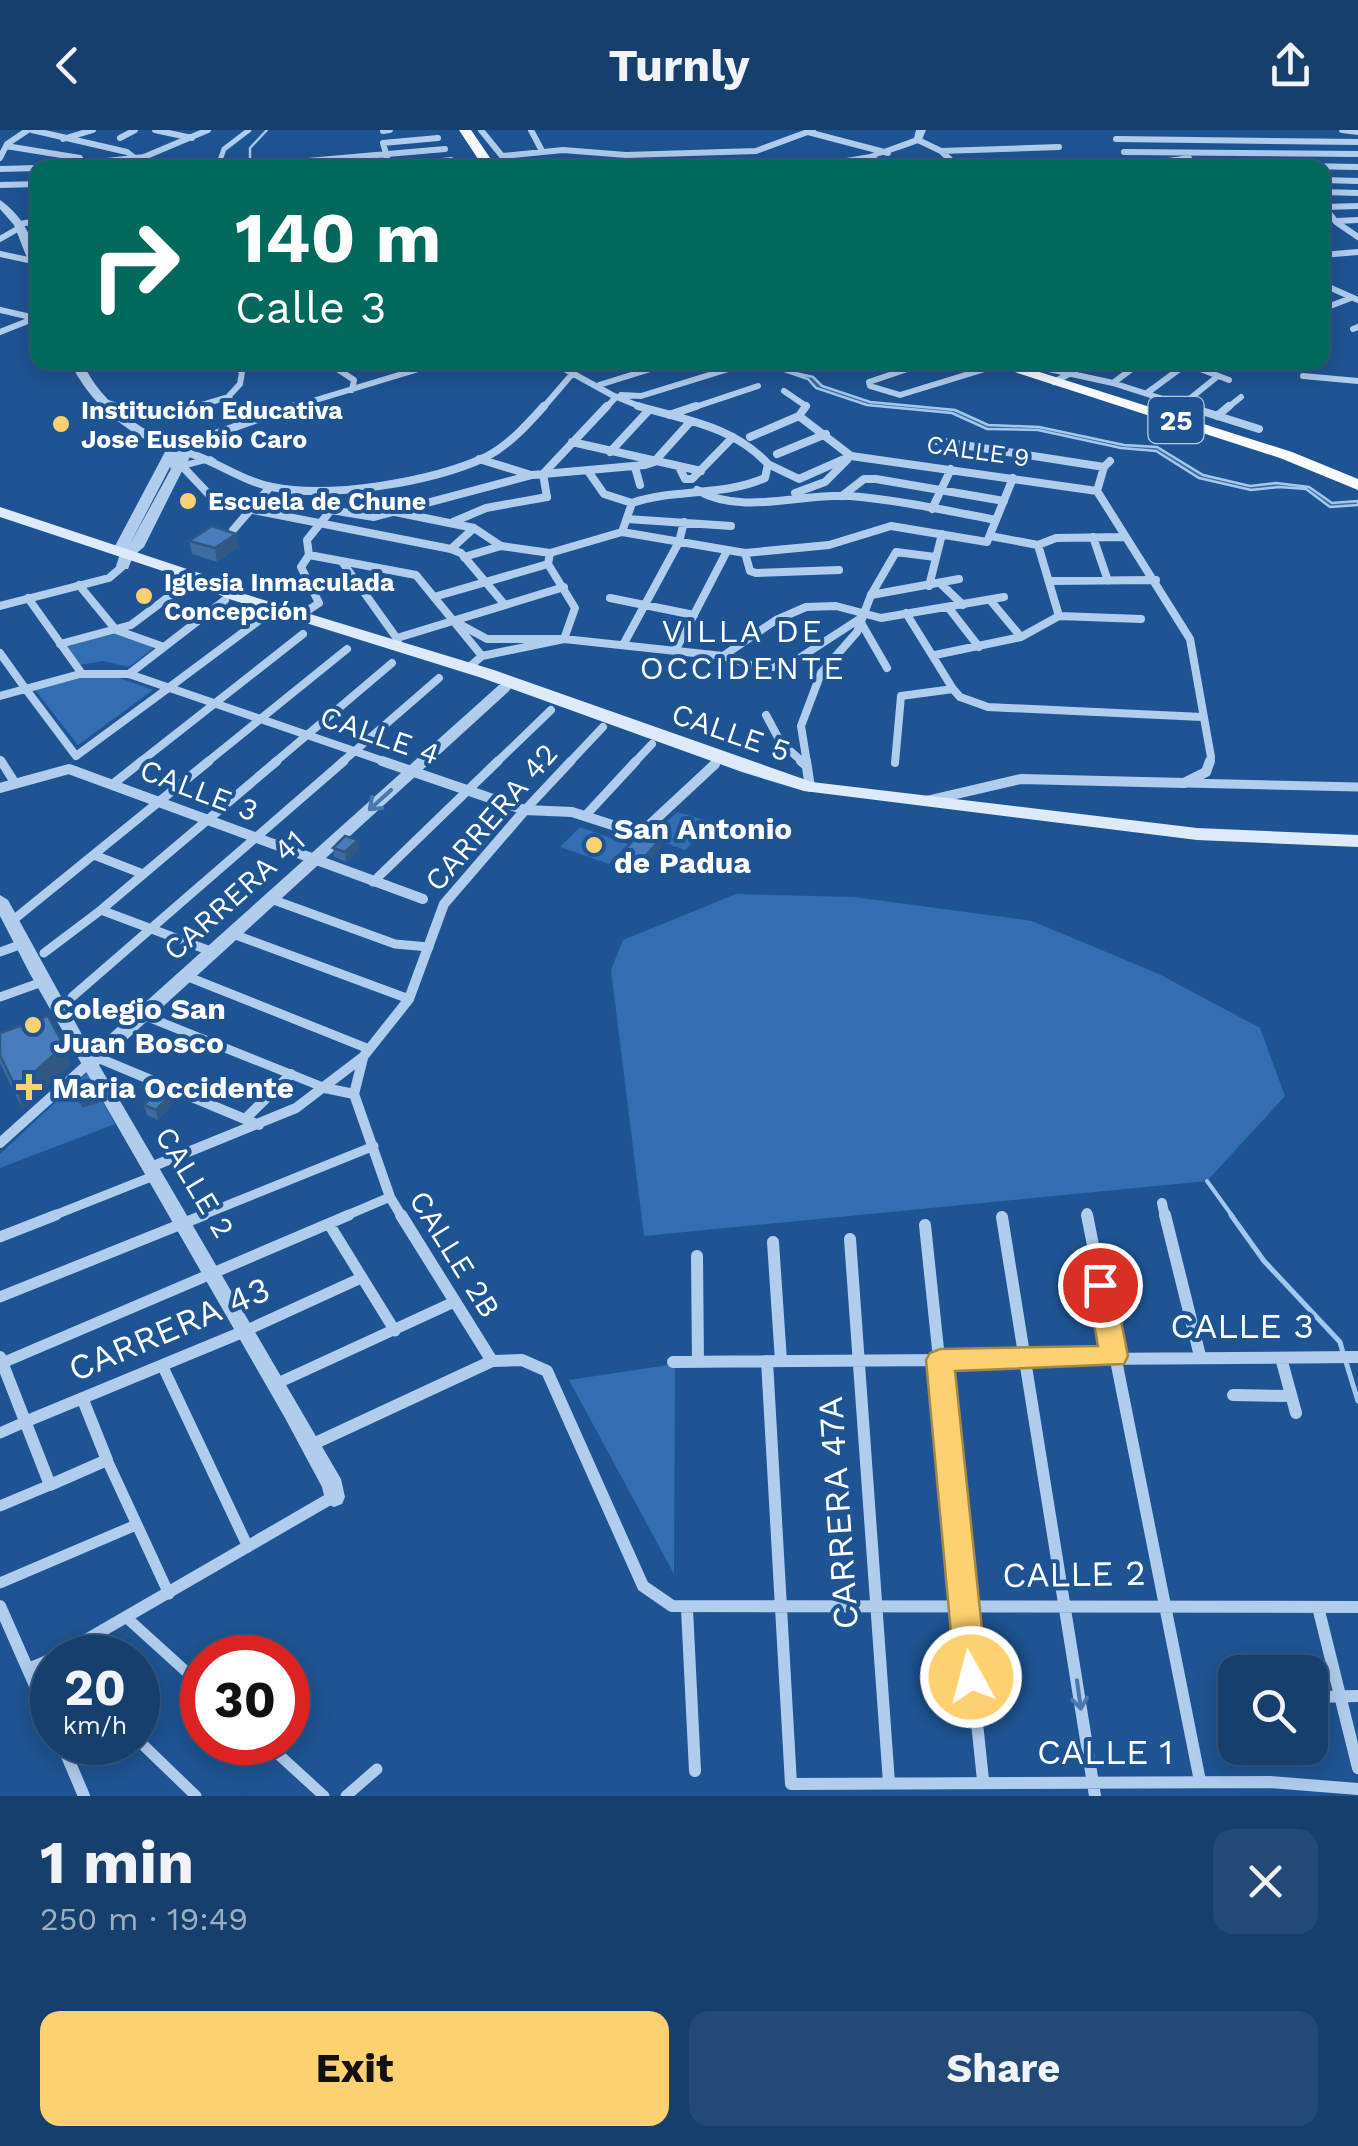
<!DOCTYPE html>
<meta charset="utf-8">
<style>
body{margin:0;font-family:"Work Sans",sans-serif;background:#234a76;color:#f1f3f6;height:100vh;display:flex;flex-direction:column;font-size:38px;white-space:nowrap}
*{box-sizing:border-box;margin:0}
p{font-size:32px;color:#9eafc2}
.icon{flex:none;width:55px;height:55px;fill:none;stroke:currentColor;stroke-width:2;stroke-linecap:round;stroke-linejoin:round}
.map{position:relative;height:1666px;overflow:hidden}
.sheet{display:flex;flex-direction:column;background:#163f6e;flex:1}
.sheet>*{flex:none}
.hud{position:absolute;left:30px;top:30px;width:1300px;height:210px;border-radius:20px;box-shadow:0 5px 25px #0003,0 0 0 2px #355881;background:#00695c;color:#fff;overflow:hidden}
.controls{position:absolute;left:1218px;top:1525px;display:grid;gap:20px}
.controls a{display:grid;place-items:center;width:110px;height:110px;border-radius:20px;background:#163f6e;box-shadow:0 5px 25px #0003,0 0 0 2px #355881;font-size:50px}
.speed{position:absolute;left:30px;top:1505px;display:flex;gap:20px;font-size:50px;font-weight:700;text-align:center}
.speed>*{display:grid;place-content:center;width:130px;height:130px;border-radius:50%;background:#163f6e;box-shadow:0 5px 25px #0003,0 0 0 2px #355881;line-height:1}
.speed small{font-size:25px;font-weight:400}
.speed .limit{border:15px solid #d22;background:#fff;color:#111}
.pin{position:absolute;display:grid;place-items:center;width:85px;height:85px;color:#fff;margin:-42px;border:5px solid #fff;border-radius:50%;box-shadow:0 2px 10px #0007}
.me{position:absolute;width:110px;margin:-55px;rotate:353deg;stroke-linejoin:round;filter:drop-shadow(0 0 8px #0008)}
.turn{display:flex;align-items:center;gap:35px;height:210px;padding:0 40px;font-size:45px}
.turn .icon{width:130px;height:130px;stroke-width:2.5}
.turn b{display:block;font-size:70px;line-height:85px}
.round{display:grid;place-items:center;flex:none;width:105px;height:105px;border-radius:20px;background:#234a76}
.head{display:flex;align-items:center;justify-content:space-between;height:170px;padding:0 40px}
h1{font-size:60px;font-weight:700;line-height:75px}
.primary-button{display:flex;gap:20px;margin-top:auto;padding:20px 40px}
.primary-button a{flex:1;height:115px;border-radius:20px;background:#fdd16f;color:#111;font-size:40px;font-weight:700;line-height:115px;text-align:center}
.primary-button a+a{background:#234a76;color:#f1f3f6}
header{display:flex;justify-content:space-between;align-items:center;height:130px;padding:0 40px;background:#163f6e;font-size:45px;font-weight:700}
.map>svg:first-child{display:block}
.green{fill:#326eb1}
.water{fill:#436997;stroke:#a3c8f0;stroke-width:2.5}
.lines{fill:none;stroke-linecap:round;stroke-linejoin:round}
.stream-far2{stroke:#a3c8f0;stroke-width:2.5}
.stream-far1{stroke:#a3c8f0;stroke-width:4}
.stream{stroke:#a3c8f0;stroke-width:5}
.pedestrian-far3{stroke:#b0cdee;stroke-width:5}
.pedestrian-far2{stroke:#b0cdee;stroke-width:8}
.pedestrian-far1{stroke:#b0cdee;stroke-width:9}
.pedestrian{stroke:#b0cdee;stroke-width:11}
.minor-far3{stroke:#b0cdee;stroke-width:6}
.minor-far2{stroke:#b0cdee;stroke-width:8}
.minor-far1{stroke:#b0cdee;stroke-width:10}
.minor{stroke:#b0cdee;stroke-width:12}
.tertiary{fill:#b0cdee;fill-rule:evenodd}
.secondary{fill:#ddeafa;fill-rule:evenodd}
.trunk{fill:#fbfcff;fill-rule:evenodd}
.wall{fill:#3c6ca0}
.shaded-wall{fill:#315882}
.building{fill:#467dba;stroke:#315882;stroke-width:2.5}
.oneway{stroke:#4a78ae}
.route{fill:#fdd16f;stroke:#a48848;stroke-width:2.5}
.poi-dot{fill:#fdd16f;stroke:#1e5493;stroke-width:4}
.labels{text-anchor:middle;dominant-baseline:central;stroke-width:8;stroke-linejoin:round;paint-order:stroke}
.far-poi-label{font-size:25px;font-weight:bold;fill:#fff;stroke:#1e5493;text-anchor:start}
.far-street-label{font-size:25px;fill:#fff;stroke:#1e5493}
.shield{fill:#1e5493;stroke:#bcccdf;stroke-width:2.5}
.shield-label{font-size:28px;font-weight:bold;fill:#fff}
.street-label{font-size:30px;fill:#fff;stroke:#1e5493}
.poi-label{font-size:30px;font-weight:bold;fill:#fff;stroke:#1e5493;text-anchor:start}
.neighbourhood-label{font-size:32px;letter-spacing:2.5px;fill:#fff;stroke:#1e5493}
.near-street-label{font-size:35px;fill:#fff;stroke:#1e5493}
</style>
<header><svg class="icon" aria-label="back" viewBox="0 0 24 24"><path d="M15 5l-7 7 7 7"/></svg>Turnly<svg class="icon" aria-label="share" viewBox="0 0 24 24"><path d="M12 15V3M7 8l5-5 5 5M5 13v7h14v-7"/></svg></header>
<div class="map">
<svg width="1358" height="1666" viewBox="0 0 1358 1666">
<rect width="100%" height="100%" fill="#1e5493"/>
<path class="green" d="M115 504 156 516 129 537 103 531 79 535 66 514Z
M103 542 153 560 78 615 35 560Z
M677 682 712 692 685 720 650 708Z
M580 697 628 714 609 734 560 717Z
M736 764 854 767 1032 791 1159 844 1260 898 1285 966 1207 1051 644 1106 611 840 623 810Z
M87 943 115 994 0 1038V1024Z
M675 1234 674 1444 569 1250Z"/>
<path class="water" d="M761 233H778L786 241 813 247 822 256 870 272 955 280 988 295 1039 297 1124 315 1157 317 1203 345 1250 356 1276 353 1309 357 1332 373 1358 371V375L1330 377 1306 359 1279 357 1251 360 1199 348 1156 321 1121 318 1038 300 987 299 952 283 867 275 816 258 808 249Z"/>
<g class="lines">
<path class="stream-far2" d="M250 29V18L267 0"/>
<path class="stream-far1" d="M1207 1051 1233 1087"/>
<path class="stream" d="M1231 1085 1264 1131 1340 1212 1343 1223
M1346 1232 1358 1271"/>
<path class="pedestrian-far3" d="M154 33 219 32
M225 38 219 33 224 19 249 0
M251 38 273 34"/>
<path class="pedestrian-far2" d="M182 336 217 373 451 419
M395 382 474 398 501 416
M453 392 486 378 547 367
M474 398 451 419 461 423 505 475
M233 400 270 357
M343 433 398 510
M79 455 116 500 164 517
M434 467 548 434
M28 468 80 541
M301 485 319 473 301 437 309 425
M397 508 564 457
M60 514 131 495 183 456
M675 521 727 421
M0 523 25 558
M129 544 225 470
M167 559 269 483
M0 630 2 633
M139 633 303 504
M206 633 347 519
M274 633 392 533
M341 633 439 548
M496 633 551 580
M569 633 603 597
M634 633 652 614"/>
<path class="pedestrian-far1" d="M1 631 15 653
M1186 653 1358 657
M113 654 142 631
M525 680 571 631
M585 686 636 631
M94 725 143 744
M373 752 498 631
M271 769 395 814 429 817
M101 780 213 822
M12 791 209 631
M233 804 409 869
M0 822 22 814
M44 823 101 780 277 631
M186 846 369 919
M0 867 42 852
M72 867 344 631
M143 885 325 958
M50 1087 156 1045
M198 1087 374 1016
M343 1087 390 1067"/>
<path class="pedestrian" d="M329 1094 395 1201
M0 1107 56 1085
M0 1167 204 1085
M245 1201 361 1148
M0 1234 349 1085
M163 1237 248 1417
M278 1253 454 1172
M0 1303 27 1291
M107 1330 169 1464
M0 1376 50 1355
M0 1453 136 1395
M127 1488 202 1556
M138 1610 196 1666
M265 1612 324 1666
M346 1666 377 1639"/>
<path class="minor-far3" d="M32 0 127 22 136 29
M155 0 192 8
M481 0 502 26 563 20 626 25 756 21 813 0
M531 0 542 21
M1342 0 1358 2
M383 1 390 0
M808 2 888 23
M120 8 135 0
M63 9 93 0
M1116 9 1358 12
M918 10 941 21 959 38
M6 16 80 28 81 37
M941 21 1059 17
M1124 22 1358 24
M144 27 157 38
M872 27 885 38
M0 28 7 14 28 0
M273 34 445 19
M1141 35 1189 28
M1303 36 1358 37
M41 38 144 27 208 0
M375 38 451 30
M390 38 383 13 438 8
M0 39 38 38
M1322 50 1358 51
M0 55 38 54
M1322 62 1358 63
M1322 74 1336 92 1358 107
M1325 77 1358 76
M1337 91 1358 90
M19 94 38 91
M0 109 21 97
M0 124 33 131
M1322 125 1358 122
M1322 154 1358 170
M1330 176 1351 168
M0 180 35 188
M1353 199 1358 197
M0 202 38 187
M231 232 242 242 240 254 228 267 240 279
M327 232 354 250 352 260
M552 232 612 265 646 279
M956 232 978 241
M1182 232 1229 250
M152 236 165 232
M1035 236 1113 253 1194 279
M1303 246 1358 251
M869 252 870 256 900 265 998 235
M869 252 928 232
M1054 252 1091 232
M1113 253 1141 232
M599 255 673 232
M784 261 806 276 804 279
M1147 263 1185 235
M621 265 641 266 735 237
M105 272 128 279
M1182 275 1218 246
M188 279 228 267
M286 279 442 232
M542 279 573 243
M605 279 615 268
M689 279 758 256
M1226 279 1241 267"/>
<path class="minor-far2" d="M118 276 152 282 200 276
M238 276 251 289
M1186 276 1259 299
M669 285 696 276
M799 286 806 276
M799 286 851 326
M1217 286 1229 276
M750 307 799 286
M931 310 1104 337
M572 312 701 341
M173 319 294 276
M186 322C216 331 242 351 272 357 330 369 432 352 486 327 509 315 527 295 544 276
M610 322 649 280
M777 324 826 304
M479 329 531 345
M1110 331 1104 337 1097 361 1190 509 1211 627 1209 633
M768 334 799 349 851 326 1097 361
M635 337 640 355
M679 337 685 349H692L733 307
M588 341 604 364 632 373
M697 360C742 386 801 363 850 366 899 370 948 381 996 390
M317 361 331 380 307 410 309 425 416 445 482 526 468 538
M795 363 825 352 847 330
M842 366 864 349H876L1004 371
M547 367 543 344 607 276
M932 379 951 339
M331 380 374 387 532 345 645 335 654 332 690 292
M627 389 731 396
M622 402 632 373C676 358 722 367 765 348L768 334C733 296 685 290 638 276
M990 406 1038 415 1056 408 1125 407
M1093 407 1108 451
M1038 415 1059 486
M745 423 750 441 756 443 839 440
M464 427 501 416 550 423 622 402 745 423 829 415 891 396 987 412 1013 348
M1049 451 1156 450
M941 454 963 475
M929 456 942 404
M871 465 959 449
M610 468 694 485
M990 470 1021 507
M0 476 109 448 123 436
M948 477 979 517
M906 483 953 559 960 567 988 577 1202 587
M1059 486 1141 489
M452 490 487 509H564L723 526 760 538 787 536 861 488
M860 491 887 538
M623 515 679 412 684 392
M935 525 1021 507 1059 486
M482 526 564 509 575 478 548 434 550 423
M723 526 776 490 806 477 836 476 881 488 1004 467
M25 558 76 626 167 559
M0 566 80 544H129L389 633
M766 585 781 613 804 633
M807 633 801 596 821 543 857 502 871 465 896 422 935 427
M895 633 901 566 953 559"/>
<path class="minor-far1" d="M382 631 525 680 572 682 631 701H643L715 634
M801 631 807 636
M806 631 810 657
M0 658 69 639 423 769
M926 671 1021 649 1184 653 1206 642 1210 631
M96 927 259 995
M363 928 354 964 390 1067 402 1087
M325 958 354 964
M245 989 291 944
M0 1013 89 933
M151 1037 296 978 363 927 409 869 444 774 525 680
M1162 1073 1165 1087
M1087 1083 1088 1087"/>
<path class="minor" d="M401 1085 492 1231
M1087 1085 1200 1651
M1165 1085 1200 1226
M1002 1087 1095 1666
M925 1095 983 1650
M850 1109 889 1653
M773 1112 781 1231
M697 1126 698 1232
M0 1227 50 1355 107 1330 83 1270
M1281 1228 1296 1283
M767 1231 791 1654 1270 1652 1358 1659
M673 1232 1358 1227
M1233 1265 1291 1266
M27 1291 245 1201
M311 1315 492 1231 522 1230 547 1241 643 1456 672 1476 1358 1477
M0 1476 52 1594
M1318 1477 1358 1638
M687 1479 695 1641
M55 1528 333 1367
M28 1539 52 1529
M1310 1567 1358 1566
M61 1612 84 1666"/>
<path class="tertiary" d="M916 0H926L921 12C874 30 838 38 787 38L870 24 914 8Z
M0 70C25 87 38 116 38 146L33 143 14 95 0 79Z
M70 232H82C103 276 145 305 190 319L192 322 188 331 211 326 217 330 183 339 144 417 133 426 128 439H118L116 436 120 424 115 416 166 320C125 301 90 274 70 232ZM170 337 171 339 129 416Z
M504 554 511 558 509 561 99 935 341 1349 345 1367 342 1374 334 1377 326 1374 322 1357 285 1288 30 844 0 786V765L8 770 91 921 499 555Z"/>
<path class="secondary" d="M0 377 202 444 238 462 494 540 812 652 1197 698 1358 705V717L1197 710 804 661 742 642 482 548 226 468 190 450 0 387Z"/>
<path class="trunk" d="M459 0H471L497 38H484Z
M984 232H1008L1292 322 1358 349V360L1280 328Z"/>
</g>
<path class="wall" d="M189 411 238 417 217 432 192 424Z
M661 708V717L642 739 622 733V723Z
M333 718 359 720 346 732 334 727Z
M0 903 64 916 70 935 22 978 0 933Z
M140 956 174 960 176 970 158 990 147 985 144 975 148 971 143 966Z"/>
<path class="shaded-wall" d="M236 404 238 417 217 432 215 418Z
M661 708V717L642 739V730Z
M358 710 359 720 346 732 345 722Z
M64 916 70 935 22 978 16 958Z
M174 960 176 970 158 990 156 980Z
M97 968 98 973 82 978 81 973Z"/>
<path class="building" d="M212 396 236 404 215 418 189 411Z
M641 702 661 708 642 730 622 723Z
M345 706 358 710 345 722 333 718Z
M48 886 64 916 16 958 0 925V903Z
M149 950 174 960 156 980 144 975 151 968 140 956Z
M92 958 97 968 81 973 76 963Z"/>
<defs><path id="oneway-shaft" d="M-6 0H5M1.5-3L5.5 0L1.5 3" fill="none" stroke-width="1.6" stroke-linecap="round" stroke-linejoin="round" transform="scale(2.5)"/></defs>
<g class="oneway">
<use href="#oneway-shaft" transform="translate(380 670) rotate(138)"/>
<use href="#oneway-shaft" transform="translate(1079 1565) rotate(82)"/>
</g>
<path class="route" d="M1100 1144 1110 1147 1114 1155 1128 1226 1124 1234 955 1241 987 1547 982 1557 971 1561 960 1557 955 1547 926 1230 930 1223 940 1219 1098 1216 1087 1155 1091 1147Z"/>
<g class="poi-dot">
<circle cx="61" cy="294" r="10"/>
<circle cx="188" cy="371" r="10"/>
<circle cx="144" cy="466" r="10"/>
<circle cx="594" cy="715" r="10"/>
<circle cx="33" cy="895" r="10"/>
<path d="M24 942h10v10h10v10h-10v10h-10v-10h-10v-10h10z"/>
</g>
<g class="labels">
<g class="far-poi-label">
<text x="81" y="280">Institución Educativa<tspan x="81" dy="29">Jose Eusebio Caro</tspan></text>
<text x="208" y="371">Escuela de Chune</text>
<text x="164" y="452">Iglesia Inmaculada<tspan x="164" dy="29">Concepción</tspan></text>
</g>
<g class="far-street-label">
<text transform="translate(978 321) rotate(8)">CALLE 9</text>
</g>
<rect class="shield" x="1148.5" y="267" width="55" height="46" rx="8"/>
<g class="shield-label">
<text x="1176" y="290">25</text>
</g>
<g class="street-label">
<text transform="translate(731 602) rotate(19)">CALLE 5</text>
<text transform="translate(380 605) rotate(19)">CALLE 4</text>
<text transform="translate(199 660) rotate(21)">CALLE 3</text>
<text transform="translate(491 687) rotate(-49)">CARRERA 42</text>
<text transform="translate(234 765) rotate(-42)">CARRERA 41</text>
<text transform="translate(195 1052) rotate(59)">CALLE 2</text>
<text transform="translate(455 1124) rotate(58)">CALLE 2B</text>
</g>
<g class="poi-label">
<text x="614" y="698">San Antonio<tspan x="614" dy="34">de Padua</tspan></text>
<text x="53" y="878">Colegio San<tspan x="53" dy="34">Juan Bosco</tspan></text>
<text x="52" y="957">Maria Occidente</text>
</g>
<g class="neighbourhood-label">
<text x="743" y="501">VILLA DE<tspan x="743" dy="37">OCCIDENTE</tspan></text>
</g>
<g class="near-street-label">
<text x="1242" y="1196">CALLE 3</text>
<text transform="translate(169 1199) rotate(-23)">CARRERA 43</text>
<text transform="translate(838 1383) rotate(-94)">CARRERA 47A</text>
<text transform="translate(1074 1444) rotate(-1)">CALLE 2</text>
<text x="1105" y="1622">CALLE 1</text>
</g>
</g>
</svg>
<div class="controls">
<a><svg class="icon" aria-label="search" viewBox="0 0 24 24"><circle cx="10" cy="10" r="6"/><path d="M15 15l6 6"/></svg></a>
</div>
<div class="speed"><div>20<small>km/h</small></div><div class="limit">30</div></div>
<div class="pin" style="left:1100px;top:1155px;background:#d93025"><svg class="icon" aria-label="arrive" viewBox="0 0 24 24"><path d="M6 21V4h12l-3 4 3 4H6"/></svg></div>
<svg class="me" style="left:971px;top:1547px" viewBox="-20 -20 40 40"><circle r="17" fill="#fdd16f" stroke="#fff" stroke-width="3"/><path d="M0-11L8 9 0 5-8 9z" fill="#fff"/></svg>
<div class="hud">
<div class="turn"><svg class="icon" aria-label="right" viewBox="0 0 24 24"><path d="M7 20v-9h11M14 6l5 5-5 5"/></svg><div><b>140 m</b>Calle 3</div></div>
</div>
</div>
<section class="sheet">
<div class="head"><div><h1>1 min</h1><p>250 m · 19:49</p></div><a class="round"><svg class="icon" aria-label="close" viewBox="0 0 24 24"><path d="M6 6l12 12M18 6L6 18"/></svg></a></div>
<div class="primary-button"><a>Exit</a><a>Share</a></div>
</section>
